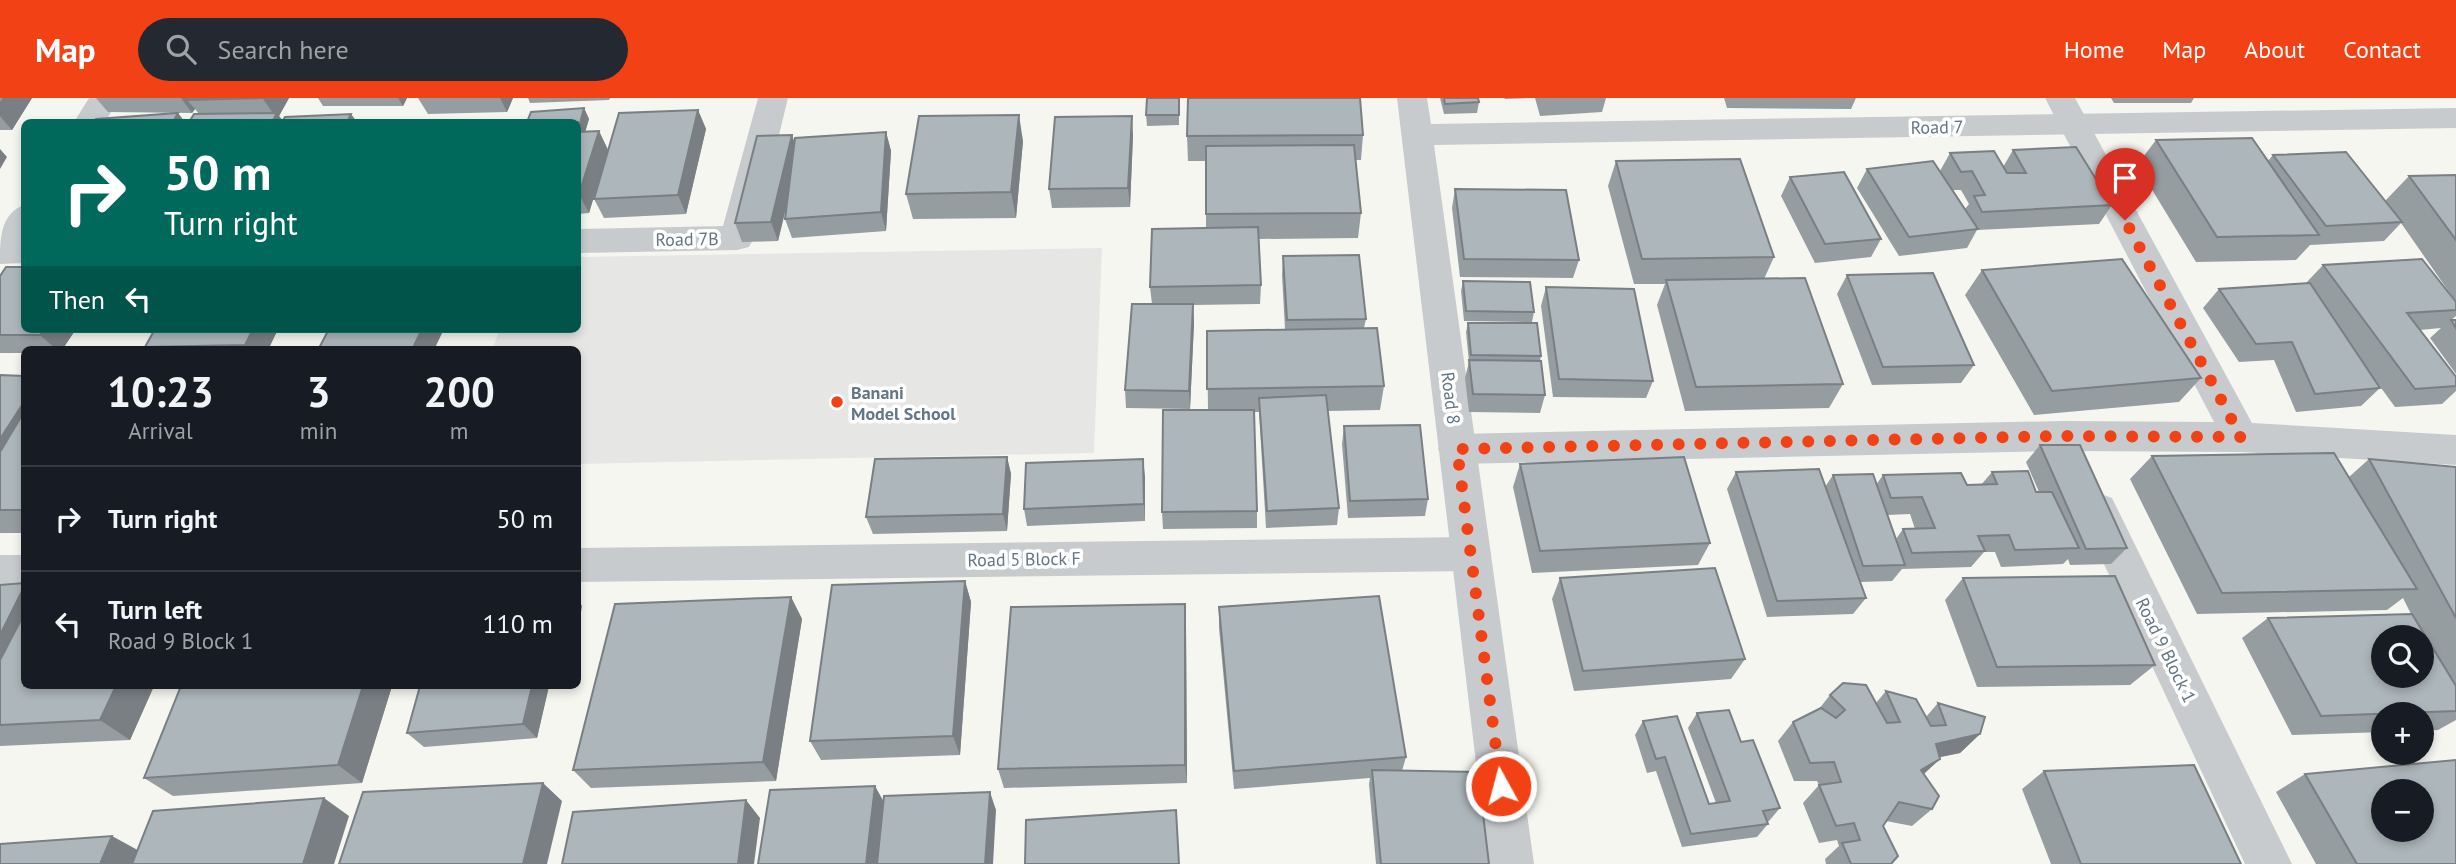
<!DOCTYPE html>
<meta charset="utf-8">
<style>
body{margin:0;font-family:"PT Sans",sans-serif;background:#242831;color:#f1f3f6;height:100vh;display:flex;flex-direction:column;font-size:26px;white-space:nowrap}
*{box-sizing:border-box;margin:0}
p{font-size:23px;color:#9ea1a6}
.icon{flex:none;width:38px;height:38px;fill:none;stroke:currentColor;stroke-width:2;stroke-linecap:round;stroke-linejoin:round}
.map{position:relative;flex:1;overflow:hidden}
.details{position:absolute;left:21px;top:248px;width:560px;height:343px;display:flex;flex-direction:column;background:#171b24;border-radius:10px;box-shadow:0 4px 10px #0003}
.details>*{flex:none}
.hud{position:absolute;left:21px;top:21px;width:560px;height:214px;border-radius:10px;box-shadow:0 4px 10px #0003;background:#00695c;color:#fff;overflow:hidden}
.buttons{position:absolute;left:2371px;top:527px;display:grid;gap:14px}
.buttons a{display:grid;place-items:center;width:63px;height:63px;border-radius:50%;background:#171b24;box-shadow:0 4px 10px #0003;font-size:35px}
.pin{position:absolute;display:grid;place-items:center;width:60px;height:60px;color:#fff;margin:-72px -30px;border-radius:50% 50% 50% 0;rotate:-45deg;box-shadow:0 0 7px #0007}
.pin .icon{rotate:45deg}
.me{position:absolute;width:77px;margin:-38px;rotate:353deg;stroke-linejoin:round;filter:drop-shadow(0 0 5px #0008)}
.turn{display:flex;align-items:center;gap:24px;height:147px;padding:0 28px;font-size:32px}
.turn .icon{width:91px;height:91px;stroke-width:2.5}
.turn b{display:block;font-size:49px;line-height:60px}
.then{display:flex;align-items:center;height:66px;padding:0 28px;background:#0003;gap:14px;font-size:26px}
.eta{display:flex;justify-content:space-evenly;align-items:center;height:119px;text-align:center}
.eta b{font-size:42px;font-weight:700;line-height:49px}
ul{padding:0;list-style:none}
li{display:flex;align-items:center;gap:21px;height:105px;padding:0 28px;border-top:2px solid #363941}
li div{flex:1}
li b{display:block;font-size:26px}
li em{font-style:normal}
header{display:flex;align-items:center;gap:42px;box-sizing:border-box;height:98px;padding:0 35px;background:#f24215;color:#fff}
header strong{font-size:33px}
nav{display:flex;gap:38px;margin-inline-start:auto;font-size:24px}
.search{width:490px;height:63px;background:#242831;display:flex;align-items:center;gap:18px;box-sizing:border-box;padding:0 24px;border-radius:38px;color:#9ea1a6;font-size:26px}
.map>svg:first-child{display:block}
.built{fill:#e6e7e5}
.lines{fill:none;stroke-linecap:round;stroke-linejoin:round}
.minor{fill:#c8cbce;fill-rule:evenodd}
.tertiary{fill:#c8cbce;fill-rule:evenodd}
.wall{fill:#959da0;fill-rule:evenodd}
.shaded-wall{fill:#797f82}
.building{fill:#adb6ba;stroke:#797f82;stroke-width:2;fill-rule:evenodd}
.route{stroke:#f24215;stroke-width:12;stroke-dasharray:0 21.6}
.poi-dot{fill:#f24215;stroke:#fff;stroke-width:2.5}
.labels{text-anchor:middle;dominant-baseline:central;stroke-width:7;stroke-linejoin:round;paint-order:stroke}
.street-label{font-size:18px;fill:#627685;stroke:#fff}
.poi-label{font-size:18px;font-weight:bold;fill:#627685;stroke:#fff;text-anchor:start}
</style>
<header>
<strong>Map</strong>
<div class="search"><svg class="icon" aria-label="search" viewBox="0 0 24 24"><circle cx="10" cy="10" r="6"/><path d="M15 15l6 6"/></svg>Search here</div>
<nav><a>Home</a><a>Map</a><a>About</a><a>Contact</a></nav>
</header>
<div class="map">
<svg width="2456" height="766" viewBox="0 0 2456 766">
<rect width="100%" height="100%" fill="#f6f6f1"/>
<path class="built" d="M1102 150 1094 355 578 366V252H492L500 231H578V159Z"/>
<g class="lines">
<path class="minor" d="M89 0H120L105 24H74Z
M758 0H788L754 140 749 149 737 152 578 155V131L723 128Z
M2045 0H2075L2252 325 2456 337V367L2241 354 2063 353 1457 366 1444 362 1438 351 1444 340 1457 336 2063 323 2214 324Z
M24 107V165L0 166C0 141 0 116 24 107Z
M2098 395 2112 400 2292 766H2245L2078 411 2084 400Z
M1471 439 1485 444 1491 456 1485 468 1471 473 578 484V450Z
M0 457H24V491H0Z"/>
<path class="tertiary" d="M1397 0H1427L1431 26 2456 10V30L1434 47 1534 766H1488Z"/>
</g>
<path class="wall" d="M0 0H32L12 32H0Z
M96 0H289L279 18 283 23 357 24H189L199 16 195 11 192 15 108 14Z
M318 0H407L403 8H323Z
M418 0H513L507 14 428 16Z
M528 0H610L609 2 530 5Z
M1179 0V27L1147 28 1146 17Z
M1440 0H1478L1479 4 1477 15 1444 16Z
M1504 0H1531L1505 1Z
M1535 0H1606L1602 14 1540 18Z
M1724 0H1856L1851 11 1727 10Z
M2111 0H2194L2191 5H2114Z
M584 10 589 21 585 33H599L608 52 589 115 578 116V24Z
M698 12 706 31 686 116 604 120 594 101Z
M886 34 891 53 886 133 792 140 785 121 788 103 778 143 742 144 735 125 792 37 795 46Z
M1133 37 1130 109 1052 110 1049 91Z
M1363 37 1361 62H1356L1361 115 1358 140 1259 141 1261 187 1260 206 1193 207 1194 225 1190 311 1126 310 1125 292 1152 206 1150 189 1206 130V63H1188L1187 38Z
M2156 42 2268 63 2273 57 2385 103 2409 78 2456 77V204L2401 125 2384 143 2310 147 2296 162 2196 164 2137 67Z
M1023 43 1016 120 913 121 906 96Z
M2013 52 2112 107 2099 126 1977 132 1967 150 1899 158 1857 90 1867 71 1940 73 1950 55 2003 69ZM1953 92H1961L1969 106 1965 111Z
M1616 63 1774 159 1764 181 1843 286 1829 310 1685 313 1657 207 1665 186H1634L1608 88Z
M1790 79 1881 141 1871 159 1815 165 1781 98Z
M1455 91 1579 162 1573 180 1460 179 1452 110Z
M1283 158 1366 221 1364 230 1384 288 1380 312 1328 313 1339 410 1337 427 1266 430 1259 314H1254L1257 413V430L1163 431 1162 414 1208 312 1207 233 1285 231 1282 177Z
M2323 167 2456 204V218L2451 222H2456V276L2430 240 2441 230 2420 232 2456 279V293L2442 306 2395 309 2368 272 2380 290 2361 308 2296 314 2274 262 2239 264 2203 210 2219 191 2306 185Z
M1982 172 2201 280 2179 304 2034 317 1965 197Z
M1847 177 1974 267 1961 285 1872 287 1837 196Z
M0 178 24 231H76L62 252H24V255H0Z
M1463 183 1534 214 1532 224 1464 223 1461 193Z
M1546 189 1653 283 1646 300 1553 299 1541 208Z
M1468 225 1541 258 1540 263 1545 297 1540 315 1469 314 1465 280 1469 264 1466 234Z
M278 231 268 252H149L145 249Z
M0 277 24 278V435H0Z
M1344 328 1428 401 1425 418 1348 420 1342 346Z
M2040 347 2127 450 2111 466 2070 467 2068 461 2063 466 2001 469 1995 454H1984L1971 469 1902 471 1892 483 1860 484 1866 500 1853 516 1767 519 1727 391 1736 374 1825 389 1833 377 1876 387 1883 377 1967 387H1981L1992 374 2039 394 2026 364ZM1910 416 1915 431H1903L1896 441 1887 417Z
M2152 358 2349 379 2369 361 2456 369V622L2438 632 2422 633V616H2384V634L2292 637 2242 540 2268 520 2411 516 2403 500 2387 512 2197 516 2130 381Z
M1007 359 1011 376 1007 433 873 436 866 419Z
M1520 366 1710 445 1698 467 1532 475 1513 389Z
M1145 379V423L1027 428 1024 411Z
M1560 480 1745 561 1731 581 1574 593 1552 501Z
M1963 480 2155 567 2130 587 1977 589 1945 502Z
M965 483 971 504 960 657 821 662 810 643Z
M0 487 24 588H154L130 642 0 648Z
M791 499 802 521 776 683 591 690 573 672Z
M1185 506 1186 527 1187 685 1004 690 998 671Z
M1219 509 1406 659 1402 673 1489 766H1376L1369 686 1370 680 1234 691 1219 530Z
M392 588 362 685 173 698 144 680Z
M420 588H549L537 640 424 649 407 635Z
M1886 593 1926 619 1938 605 1980 636 1960 655 1939 659 1940 661 1924 676 1932 711 1912 728 1886 723 1883 728 1891 766H1826L1825 761 1839 748 1837 742 1819 745 1803 705 1819 687 1817 683H1794L1778 643 1793 624 1819 611 1830 597 1876 605Z
M1697 615 1741 644 1780 710 1769 723 1767 724 1768 726 1757 739 1682 749 1656 673 1647 675 1635 637 1643 623 1709 706 1716 705 1688 630Z
M2044 673 2241 766H2051L2022 691Z
M2305 676 2456 766H2316L2276 694Z"/>
<path class="shaded-wall" d="M3 0H32L12 32 0 18V4Z
M181 0H202L187 2 195 11 192 15Z
M264 0H289L279 18 284 24H272L275 18 263 1Z
M398 0H407L403 8Z
M500 0H513L507 14Z
M584 10 589 21 582 45 578 33Z
M698 12 706 31 686 116 678 97Z
M178 15 185 24H173Z
M351 16 357 24H347Z
M1019 17 1023 43 1016 120 1011 94Z
M1132 18 1133 37 1130 109 1128 90Z
M599 33 608 52 589 115 579 96Z
M886 34 891 53 886 133 881 114Z
M792 37 798 57 778 143 771 124Z
M0 51 7 59 0 71Z
M1193 206 1194 225 1190 311 1189 293Z
M45 231H76L62 252H57L40 237Z
M253 231H278L268 252H249L245 247Z
M422 231H444L434 252H412Z
M24 304V354L0 392V341Z
M1007 359 1011 376 1007 433 1003 416Z
M1143 361 1145 379V423L1144 406Z
M965 483 971 504 960 657 953 638Z
M24 489V551L0 600V537Z
M791 499 802 521 776 683 763 664Z
M578 502 582 508 578 532Z
M1185 506 1186 527 1187 685 1185 667Z
M116 588H154L130 642 100 622Z
M363 588H392L362 685 338 667Z
M532 588H549L537 640 523 626Z
M1980 636 1960 655 1917 664 1936 646Z
M1940 661 1920 679 1921 672Z
M543 685 562 703 547 766H523Z
M875 688 885 706 878 766H866Z
M990 694 996 712 993 766H985Z
M324 700 349 718 334 766H303Z
M746 702 760 720 754 766H738Z
M112 738 143 755 139 766H100Z"/>
<path class="building" d="M188 0H264L187 2Z
M1147 0H1179V17H1146Z
M1188 0H1360L1363 37 1187 38Z
M1444 0H1478L1479 4 1445 6Z
M584 10 578 33V24H527L531 14Z
M698 12 678 97 594 101 619 15Z
M178 15 173 24H94L96 21Z
M277 15 272 24H189L194 16Z
M351 16 347 24H282L285 19Z
M1019 17 1011 94 906 96 919 18Z
M1132 18 1128 90 1049 91 1055 19Z
M506 22 505 24H455Z
M599 33 579 96H578V34Z
M886 34 881 114 785 121 795 40Z
M792 37 771 124 735 125 757 38Z
M2252 40 2319 137 2217 139 2156 42Z
M1354 47 1361 115 1206 116V48Z
M2076 49 2112 107 1982 114 1974 98 1985 97 1972 73 1961 74 1950 55 1994 53 2007 75H2026L2013 52Z
M2346 54 2402 124 2326 128 2273 57Z
M1740 61 1774 159 1642 161 1616 63Z
M1933 63 1978 131 1909 139 1867 71Z
M1844 74 1881 141 1825 146 1790 79Z
M2456 77V142L2409 78Z
M1455 91 1566 92 1579 162 1464 161Z
M1258 129 1261 187 1150 189 1152 131Z
M1359 157 1366 221 1287 222 1283 158Z
M2122 161 2201 280 2052 293 1982 172Z
M2422 161 2456 204V212L2407 215 2456 279V288L2415 291 2323 167Z
M6 169H24V231H45L40 237H0V178Z
M1933 175 1974 267 1883 269 1847 177Z
M1805 180 1843 286 1696 289 1666 182Z
M1463 183 1530 184 1534 214 1466 213Z
M2310 185 2380 290 2315 296 2292 244 2256 246 2219 191Z
M1546 189 1634 191 1653 283 1559 281Z
M1132 206H1193L1189 293 1125 292Z
M2451 222H2456V230Z
M1468 225H1537L1541 258 1471 257Z
M1377 230 1384 288 1207 291V233Z
M155 231H253L245 247 145 249Z
M329 231H422L412 252H318Z
M1469 262 1541 263 1545 297 1473 296Z
M0 277 24 278V304L0 341Z
M1326 297 1339 410 1267 413 1259 300Z
M1163 312H1254L1257 413 1162 414Z
M24 314V412H0V354Z
M1420 327 1428 401 1350 403 1344 328Z
M2040 347H2080L2127 450 2086 451Z
M2334 355 2417 491 2222 495 2152 358Z
M1007 359 1003 416 866 419 875 361Z
M1684 359 1710 445 1540 453 1520 366Z
M1143 361 1144 406 1024 411 1026 365Z
M2369 361 2456 369V520Z
M1819 371 1866 500 1777 503 1736 374Z
M2028 373 2036 394H2052L2079 450 2015 452 2009 437 1978 438 1985 453 1912 455 1903 431 1935 430 1922 399 1891 400 1883 377 1961 375 1967 387 1997 386 1992 374Z
M1873 376 1905 467 1863 468 1833 377Z
M1715 470 1745 561 1583 573 1560 480Z
M2115 478 2155 567 1997 569 1963 480Z
M965 483 953 638 810 643 832 487Z
M24 485V489L0 537V487Z
M1379 498 1406 659 1234 673 1219 509Z
M791 499 763 664 573 672 615 506Z
M1185 506V667L998 671 1011 509Z
M24 516V588H116L100 622 0 627V562Z
M2412 516 2456 588V613L2321 618 2268 520ZM2384 539H2422V578H2384Z
M1843 585 1866 587 1887 625 1900 624 1886 593 1916 601 1931 628 1946 627 1938 605 1985 619 1980 636 1936 646 1940 661 1921 672 1939 698 1932 711 1899 704 1883 728 1898 758 1891 766H1851L1842 745 1860 742 1854 725 1836 728 1819 687 1841 684 1834 664 1810 665 1793 624 1821 610 1836 620 1845 612 1830 597Z
M181 588H363L338 667 144 680Z
M420 588H532L523 626 407 635Z
M1729 612 1741 644 1753 642 1780 710 1763 713 1768 726 1691 736 1665 659 1656 661 1643 623 1677 618 1709 706 1730 703 1697 615Z
M2456 662V766H2357L2305 676ZM2384 693H2422V732H2384Z
M2194 667 2241 766H2081L2044 673Z
M1372 672 1478 674 1489 766H1381Z
M543 685 523 766H339L363 694Z
M875 688 866 766H758L770 692Z
M990 694 985 766H877L884 698Z
M324 700 303 766H132L153 713Z
M746 702 738 766H562L573 714Z
M1176 712 1179 766H1025L1026 722Z
M112 738 100 766H0V746Z"/>
<g class="lines">
<path class="route" d="M1501 688 1457 351 2063 338 2241 339 2125 122"/>
</g>
<circle class="poi-dot" cx="837" cy="304" r="7"/>
<g class="labels">
<g class="street-label">
<text transform="translate(1937 29) rotate(-1)">Road 7</text>
<text transform="translate(687 141) rotate(-1)">Road 7B</text>
<text transform="translate(1451 300) rotate(83)">Road 8</text>
<text transform="translate(1024 461) rotate(-1)">Road 5 Block F</text>
<text transform="translate(2166 552) rotate(64)">Road 9 Block 1</text>
</g>
<g class="poi-label">
<text x="851" y="294">Banani<tspan x="851" dy="21">Model School</tspan></text>
</g>
</g>
</svg>
<div class="buttons">
<a><svg class="icon" aria-label="search" viewBox="0 0 24 24"><circle cx="10" cy="10" r="6"/><path d="M15 15l6 6"/></svg></a>
<a>+</a>
<a>−</a>
</div>
<div class="pin" style="left:2125px;top:122px;background:#d93025"><svg class="icon" aria-label="arrive" viewBox="0 0 24 24"><path d="M6 21V4h12l-3 4 3 4H6"/></svg></div>
<svg class="me" style="left:1501px;top:688px" viewBox="-20 -20 40 40"><circle r="17" fill="#f24215" stroke="#fff" stroke-width="3"/><path d="M0-11L8 9 0 5-8 9z" fill="#fff"/></svg>
<div class="hud">
<div class="turn"><svg class="icon" aria-label="right" viewBox="0 0 24 24"><path d="M7 20v-9h11M14 6l5 5-5 5"/></svg><div><b>50 m</b>Turn right</div></div>
<div class="then">Then<svg class="icon" aria-label="left" viewBox="0 0 24 24"><path d="M17 20v-9H6M10 6l-5 5 5 5"/></svg></div>
</div>
<section class="details">
<div class="eta">
<div><b>10:23</b><p>Arrival</p></div>
<div><b>3</b><p>min</p></div>
<div><b>200</b><p>m</p></div>
</div>
<ul>
<li><svg class="icon" aria-label="right" viewBox="0 0 24 24"><path d="M7 20v-9h11M14 6l5 5-5 5"/></svg><div><b>Turn right</b></div><em>50 m</em></li>
<li><svg class="icon" aria-label="left" viewBox="0 0 24 24"><path d="M17 20v-9H6M10 6l-5 5 5 5"/></svg><div><b>Turn left</b><p>Road 9 Block 1</p></div><em>110 m</em></li>
</ul>
</section>
</div>
